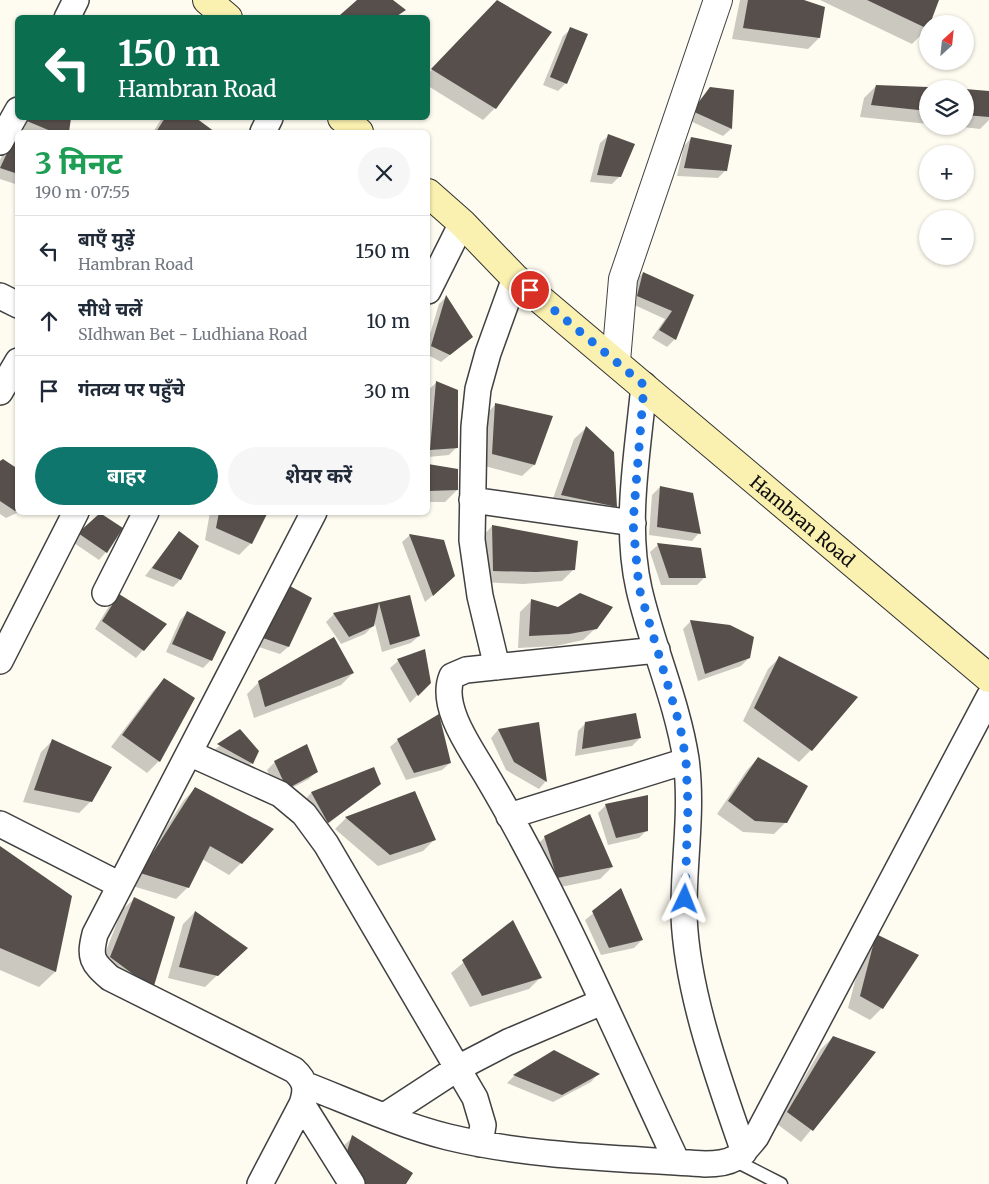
<!DOCTYPE html>
<html lang="hi">
<meta charset="utf-8">
<style>
body{margin:0;font-family:Merriweather,"Noto Sans Devanagari",serif;background:#f6f6f7;color:#1f2937;height:100vh;display:flex;flex-direction:column;font-size:19px;white-space:nowrap}
*{box-sizing:border-box;margin:0}
p{font-size:16px;color:#747a83}
.icon{flex:none;width:28px;height:28px;fill:none;stroke:currentColor;stroke-width:2;stroke-linecap:round;stroke-linejoin:round}
.map{position:relative;flex:1;overflow:hidden}
.sheet{position:absolute;left:15px;top:130px;width:415px;height:385px;display:flex;flex-direction:column;background:#fff;border-radius:8px;box-shadow:0 1px 4px #0004}
.sheet>*{flex:none}
.top-card{position:absolute;left:15px;top:15px;width:415px;height:105px;border-radius:8px;box-shadow:0 1px 4px #0004;background:#0b6e4f;color:#fff;overflow:hidden}
.needle{width:32px;rotate:27deg}
.tools{position:absolute;left:919px;top:15px;display:grid;gap:10px}
.tools a{display:grid;place-items:center;width:55px;height:55px;border-radius:50%;background:#fff;box-shadow:0 1px 4px #0004;font-size:25px}
.pin{position:absolute;display:grid;place-items:center;width:42px;height:42px;color:#fff;margin:-21px;border:2px solid #fff;border-radius:50%;box-shadow:0 1px 5px #0007}
.me{position:absolute;width:55px;margin:-28px;rotate:2deg;stroke-linejoin:round;filter:drop-shadow(0 0 4px #0008)}
.turn{display:flex;align-items:center;gap:18px;height:105px;padding:0 20px;font-size:22px}
.turn .icon{width:65px;height:65px;stroke-width:2.5}
.turn b{display:block;font-size:35px;line-height:42px}
.round{display:grid;place-items:center;flex:none;width:52px;height:52px;border-radius:26px;background:#f6f6f7}
.summary{display:flex;align-items:center;justify-content:space-between;height:85px;padding:0 20px}
h1{font-size:30px;font-weight:700;line-height:38px;color:#1e9e55}
.primary-button{display:flex;gap:10px;margin-top:auto;padding:10px 20px}
.primary-button a{flex:1;height:58px;border-radius:30px;background:#0f766e;color:#fff;font-size:20px;font-weight:700;line-height:58px;text-align:center}
.primary-button a+a{background:#f6f6f7;color:#1f2937}
ul{padding:0;list-style:none}
li{display:flex;align-items:center;gap:15px;height:70px;padding:0 20px;border-top:1px solid #e0e1e3}
li div{flex:1}
li b{display:block;font-size:19px}
li em{font-style:normal}
.map>svg:first-child{display:block}
.shadow{fill:#0003}
.building{fill:#564f4b}
.lines{fill:none;stroke-linecap:round;stroke-linejoin:round}
.service-casing{stroke:#414141;stroke-width:15}
.minor-casing{stroke:#414141;stroke-width:28}
.tertiary-casing{stroke:#414141;stroke-width:30}
.secondary-casing{stroke:#303030;stroke-width:30}
.service{stroke:#fff;stroke-width:12}
.minor{stroke:#fff;stroke-width:25}
.tertiary{stroke:#fff;stroke-width:28}
.secondary{stroke:#faf0af;stroke-width:28}
.route{stroke:#1a73e8;stroke-width:9;stroke-dasharray:0 16.2}
.labels{text-anchor:middle;dominant-baseline:central;stroke-width:5;stroke-linejoin:round;paint-order:stroke}
.street-label{font-size:18px;fill:#0e0e0e;stroke:#fff}
</style>
<div class="map">
<svg width="989" height="1184" viewBox="0 0 989 1184">
<rect width="100%" height="100%" fill="#fefbf0"/>
<path class="shadow" d="M740 0H800L819 38 808 49 732 39Z
M820 0H938L927 29 912 44Z
M485 13 495 108 483 120 428 86V74Z
M571 29 566 83 558 91 543 85 563 36Z
M876 86 928 89V124L860 117 864 98Z
M732 91 731 129 723 136 686 119 703 97Z
M965 91 989 99V120L980 129 954 126H965Z
M24 118H70L67 132H28L20 129Z
M162 118H193L213 132H153Z
M608 136 620 176 612 184 590 182 600 143Z
M691 138 726 170 718 178 677 176 684 146Z
M18 142V185L0 179V160L6 148Z
M643 273 693 296 675 339 667 347 652 338 665 319 630 303 635 281Z
M446 297 472 337 441 362 428 355V341L439 304Z
M436 383 457 447 449 455 428 457V390Z
M496 404 534 465 522 476 481 465 484 416Z
M586 428 615 506 604 518 550 507 574 439Z
M0 463 18 471 19 512 6 518 0 514Z
M428 465 457 470V490L445 502H428Z
M660 487 699 533 692 541 649 535 652 495Z
M210 512H266L251 543 239 555 205 540Z
M100 514 106 552 99 560 71 541Z
M492 526 574 569 562 581 523 584 481 582V538Z
M179 532 180 580 173 587 145 576Z
M410 535 446 584 425 602 402 542Z
M658 545 705 577 697 585H661L650 552Z
M291 588 288 647 280 654 256 646 283 595Z
M119 595 143 650 136 658 95 629 111 603Z
M409 597 419 636 411 643 382 652 374 620 373 626 365 634 341 644 326 622 334 614Z
M531 601 558 608 596 628 583 640 556 646 518 648 520 612Z
M187 613 211 660 203 668 166 652 180 620Z
M691 621 749 658 741 666 698 681 683 629Z
M424 651 429 682 410 703 390 668 398 661Z
M779 658 811 750 799 762 743 721 768 669Z
M353 673 341 685 254 718 247 694 259 682Z
M165 679 194 699 159 761 147 773 111 747 153 691Z
M538 723 546 781 539 789 506 770 491 738 498 730Z
M586 723 640 738 632 746 575 756 578 731Z
M240 731 252 763 244 771 210 753Z
M53 740 91 801 79 813 23 802 41 752Z
M398 740 450 763 442 770 406 780 390 747Z
M758 758 786 822 774 834 743 832 717 814 747 770Z
M275 762 317 771 309 779 279 795 267 770Z
M374 768 379 784 320 830 304 801 311 793Z
M196 788 241 863 229 875 202 859 188 887 176 899 129 885 184 800Z
M606 805 647 830 639 838 608 845 598 813Z
M346 818 434 840 423 851 378 866 335 829Z
M545 837 612 867 600 879 546 890 533 849Z
M0 847 70 897 55 972 39 987 0 970Z
M621 890 642 940 634 948 601 955 585 920Z
M134 899 152 989 99 969 122 910Z
M195 912 234 959 205 987 168 978 183 924Z
M512 922 540 978 529 989 470 1007 451 973Z
M876 936 882 1008 870 1020 848 1008 864 947Z
M833 1037 874 1053 801 1142 777 1124 821 1049Z
M554 1052 598 1074 591 1082 553 1102 507 1083 514 1076Z
M353 1137 405 1184H345L341 1148Z"/>
<path class="building" d="M357 0H393L406 10 394 18H343L340 15Z
M497 0 552 32 496 109 431 69Z
M748 0H804L825 7 820 38 743 28Z
M867 0H939L930 24H928V29Z
M570 27 588 34 567 84 550 77Z
M876 85 928 87V111L871 105Z
M710 87 734 90 732 129 692 111Z
M965 89 989 91V117L965 115Z
M28 118H71L69 132H53L27 121Z
M165 118H196L215 132H156Z
M608 134 635 144 621 177 597 175Z
M691 137 732 145 727 171 684 168Z
M14 138 18 140V174L0 168Z
M643 272 694 295 676 340 659 330 672 311 637 296Z
M446 295 473 337 450 355 431 346Z
M436 381 458 390V448L430 450Z
M495 403 553 416 535 465 492 454Z
M586 426 614 452 617 507 561 495Z
M3 459 18 469V509L15 511 0 501V461Z
M428 464 458 469V490L428 491Z
M660 486 693 493 701 534 657 527Z
M219 512H268L252 544 216 528Z
M100 513 123 528 107 553 78 533Z
M492 525 578 541 575 570 536 572 493 571Z
M179 531 199 546 181 580 152 568Z
M409 534 444 540 455 576 433 596Z
M657 543 701 548 706 578H669Z
M290 586 312 598 289 647 263 638Z
M580 593 613 607 597 629 569 634 529 636 531 599 558 607Z
M119 594 167 624 144 651 102 621Z
M410 595 420 636 390 645 379 603 374 626 349 637 333 613Z
M187 611 226 632 212 661 172 644Z
M690 620 730 625 754 637 750 658 705 674Z
M334 637 354 673 265 707 258 681Z
M425 649 431 683 418 696 397 659Z
M779 656 858 697 812 751 754 708Z
M164 678 195 698 160 762 122 735Z
M636 713 641 738 582 749 585 722Z
M439 714 451 763 414 773 397 739Z
M539 722 547 782 514 762 498 729Z
M240 729 259 751 253 764 217 744Z
M52 739 112 767 92 802 34 790Z
M307 744 318 772 287 789 274 761Z
M758 757 808 786 787 823 755 821 728 801Z
M374 767 381 784 328 823 311 792Z
M195 787 274 829 242 864 210 846 189 888 140 873Z
M415 791 436 840 390 855 345 817Z
M648 795V831L616 838 605 804Z
M590 814 613 867 557 878 544 836Z
M0 846 72 896 56 972 0 948Z
M621 888 643 940 609 948 592 911Z
M134 897 175 917 153 989 110 957Z
M195 911 248 948 218 976 179 967Z
M513 920 542 978 482 996 462 960Z
M876 934 919 955 883 1009 860 996Z
M833 1036 876 1052 813 1131 787 1112Z
M554 1050 600 1074 562 1095 513 1075Z
M352 1135 413 1173 406 1184H366L345 1158Z"/>
<g class="lines">
<g class="service-casing">
<path id="service" d="M734 1160 781 1184"/>
</g>
<g class="minor-casing">
<path id="minor" d="M67 18 76 0
M263 132 270 118
M0 142 18 110
M428 291 462 223
M0 296 18 305
M644 385C638 451 624 523 639 589 652 646 677 701 686 759 693 812 683 864 684 916 687 993 719 1080 744 1152
M0 392 18 361
M472 500 633 523
M105 593 146 512
M657 650 466 670 452 676C439 706 471 749 485 773 559 897 616 1032 677 1162
M0 661 76 512
M497 667 480 596 472 540 474 427 478 389 488 353 515 278
M189 753 280 794 304 814 326 844 475 1098 483 1125 480 1144
M509 816 686 761
M0 824 120 885
M306 1085C352 1103 400 1125 448 1137 531 1157 620 1158 705 1164 733 1164 739 1158 756 1137L989 697
M302 1104 352 1184
M386 1115 458 1068 508 1042 602 1002
M260 1184 302 1104C307 1089 306 1081 294 1070L110 978C92 962 89 958 95 934L314 512"/>
</g>
<g class="tertiary-casing">
<path id="tertiary" d="M616 361 623 279 718 0"/>
</g>
<g class="secondary-casing">
<g id="secondary">
<path d="M207 0 228 18"/>
<path d="M342 118 359 132"/>
<path id="s1" d="M428 193 462 223 515 278 989 678"/>
</g>
</g>
<use href="#service" class="service"/>
<use href="#minor" class="minor"/>
<use href="#tertiary" class="tertiary"/>
<use href="#secondary" class="secondary"/>
</g>
<g class="lines">
<path class="route" d="M530 290 644 385 633 523 639 588 680 726 686 760 688 806 685 899"/>
</g>
<g class="labels">
<g class="street-label">
<text stroke="none"><textPath href="#s1" startOffset="498">Hambran Road</textPath></text>
</g>
</g>
</svg>
<div class="tools">
<a><svg class="needle" viewBox="-14 -14 28 28"><path d="M0-13l5 13h-10z" fill="#e53935"/><path d="M0 13l5-13h-10z" fill="#747a83"/></svg></a>
<a><svg class="icon" aria-label="layers" viewBox="0 0 24 24"><path d="M12 4l9 5-9 5-9-5zM3 14l9 5 9-5"/></svg></a>
<a>+</a>
<a>−</a>
</div>
<div class="pin" style="left:530px;top:290px;background:#d93025"><svg class="icon" aria-label="arrive" viewBox="0 0 24 24"><path d="M6 21V4h12l-3 4 3 4H6"/></svg></div>
<svg class="me" style="left:685px;top:899px" viewBox="-20 -20 40 40"><path d="M0-17L14 15 0 8-14 15z" fill="#1a73e8" stroke="#fff" stroke-width="4"/></svg>
<div class="top-card">
<div class="turn"><svg class="icon" aria-label="left" viewBox="0 0 24 24"><path d="M17 20v-9H6M10 6l-5 5 5 5"/></svg><div><b>150 m</b>Hambran Road</div></div>
</div>
<section class="sheet">
<div class="summary"><div><h1>3 मिनट</h1><p>190 m · 07:55</p></div><a class="round"><svg class="icon" aria-label="close" viewBox="0 0 24 24"><path d="M6 6l12 12M18 6L6 18"/></svg></a></div>
<ul>
<li><svg class="icon" aria-label="left" viewBox="0 0 24 24"><path d="M17 20v-9H6M10 6l-5 5 5 5"/></svg><div><b>बाएँ मुड़ें</b><p>Hambran Road</p></div><em>150 m</em></li>
<li><svg class="icon" aria-label="ahead" viewBox="0 0 24 24"><path d="M12 20V5M6 11l6-6 6 6"/></svg><div><b>सीधे चलें</b><p>SIdhwan Bet - Ludhiana Road</p></div><em>10 m</em></li>
<li><svg class="icon" aria-label="arrive" viewBox="0 0 24 24"><path d="M6 21V4h12l-3 4 3 4H6"/></svg><div><b>गंतव्य पर पहुँचे</b></div><em>30 m</em></li>
</ul>
<div class="primary-button"><a>बाहर</a><a>शेयर करें</a></div>
</section>
</div>
